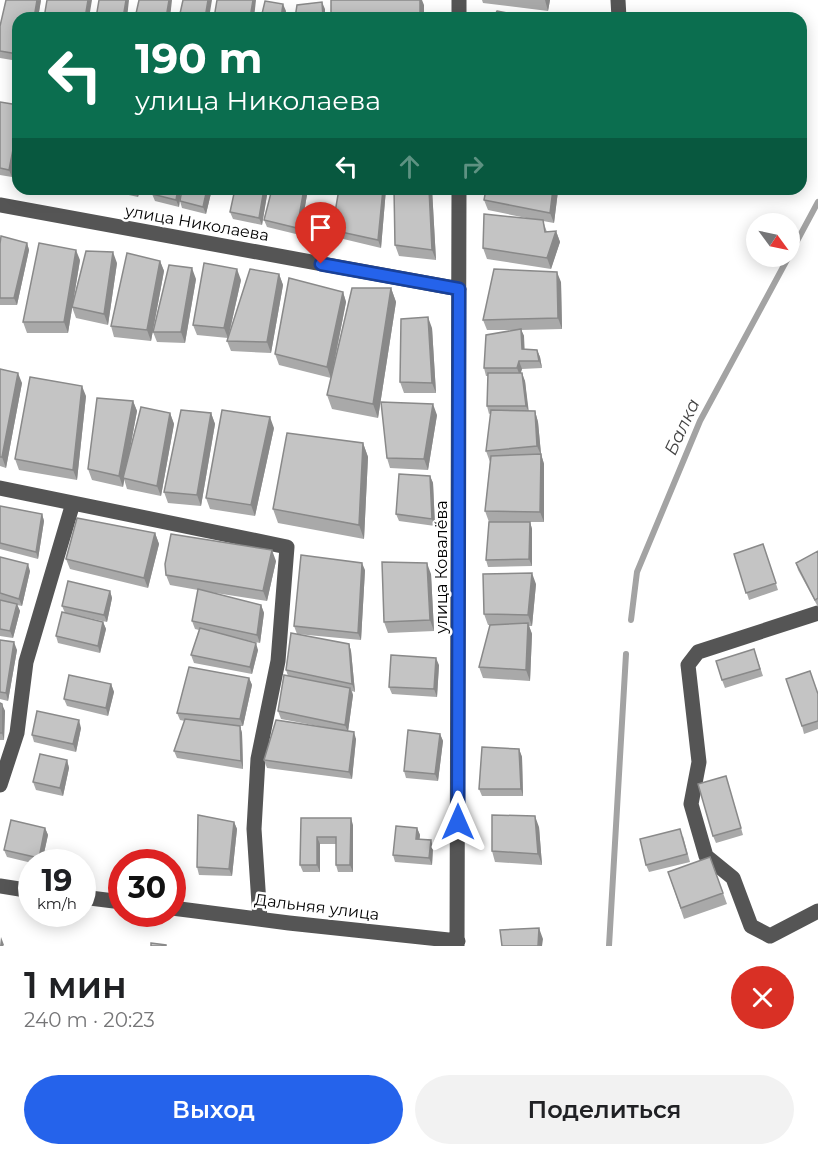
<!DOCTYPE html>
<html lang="ru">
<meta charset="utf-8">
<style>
body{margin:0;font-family:Montserrat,sans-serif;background:#f2f2f2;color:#202124;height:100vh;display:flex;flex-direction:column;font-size:22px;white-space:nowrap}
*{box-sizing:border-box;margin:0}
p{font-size:20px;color:#757577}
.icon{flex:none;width:33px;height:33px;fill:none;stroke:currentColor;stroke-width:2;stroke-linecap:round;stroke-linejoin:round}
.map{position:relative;height:946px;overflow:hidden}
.drawer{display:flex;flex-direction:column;background:#fff;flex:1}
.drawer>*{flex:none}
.guide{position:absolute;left:12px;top:12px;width:795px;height:183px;border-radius:18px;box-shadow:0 3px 15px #0003;background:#0b6e4f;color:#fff;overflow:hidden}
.needle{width:39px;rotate:123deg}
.tools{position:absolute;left:746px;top:213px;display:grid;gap:12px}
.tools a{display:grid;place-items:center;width:54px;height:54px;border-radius:50%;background:#fff;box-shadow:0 3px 15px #0003;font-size:30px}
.speed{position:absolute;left:18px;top:849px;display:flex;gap:12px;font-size:30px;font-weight:700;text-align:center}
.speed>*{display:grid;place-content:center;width:78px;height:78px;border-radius:50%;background:#fff;box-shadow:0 3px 15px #0003;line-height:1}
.speed small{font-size:15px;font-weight:400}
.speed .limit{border:9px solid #d22;background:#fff;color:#111}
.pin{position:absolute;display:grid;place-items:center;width:51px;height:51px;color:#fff;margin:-62px -26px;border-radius:50% 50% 50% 0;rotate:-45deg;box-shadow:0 0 6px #0007}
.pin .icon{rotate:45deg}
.me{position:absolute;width:66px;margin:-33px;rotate:0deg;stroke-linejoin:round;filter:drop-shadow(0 0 4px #0008)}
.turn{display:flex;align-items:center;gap:21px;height:126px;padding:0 24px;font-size:27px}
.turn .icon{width:78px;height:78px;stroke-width:2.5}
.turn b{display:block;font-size:42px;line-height:51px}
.lanes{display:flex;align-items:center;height:57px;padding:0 24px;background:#0003;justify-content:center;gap:30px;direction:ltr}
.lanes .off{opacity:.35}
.round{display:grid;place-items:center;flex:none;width:63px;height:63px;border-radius:32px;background:#f2f2f2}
.overview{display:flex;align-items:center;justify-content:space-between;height:102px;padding:0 24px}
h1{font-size:36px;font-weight:600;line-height:45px}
.action{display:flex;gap:12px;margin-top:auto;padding:12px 24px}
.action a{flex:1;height:69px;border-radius:36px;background:#2563eb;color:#fff;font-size:24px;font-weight:600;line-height:69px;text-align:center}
.action a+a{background:#f2f2f2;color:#202124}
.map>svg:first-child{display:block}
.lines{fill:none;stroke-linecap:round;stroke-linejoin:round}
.stream{stroke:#a3a3a3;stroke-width:6}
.minor{stroke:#555;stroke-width:15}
.wall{fill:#a9a9a9}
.shaded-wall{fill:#898989}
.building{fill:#c4c4c4;stroke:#898989;stroke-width:1.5}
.route-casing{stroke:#184099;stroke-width:15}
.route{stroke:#2563eb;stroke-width:10}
.labels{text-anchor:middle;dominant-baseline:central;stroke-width:5;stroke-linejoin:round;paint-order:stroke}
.street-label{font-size:16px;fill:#000;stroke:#fff}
.water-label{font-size:18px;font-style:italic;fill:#444;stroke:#fff}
</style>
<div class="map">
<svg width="818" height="946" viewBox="0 0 818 946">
<rect width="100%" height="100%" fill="#fff"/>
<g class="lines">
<path class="stream" d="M789 256 818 202
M631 620 637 572 700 421 789 256
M609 946 626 654"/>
<path class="minor" d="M459 0V18
M618 0 619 18
M0 205 459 289
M0 488 287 547 278 661 258 759 254 829 260 919
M818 613 698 652 688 665 699 762 691 804 706 856 733 878 751 926 770 936 818 911
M0 785 17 733 26 662 73 503
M0 886 32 891
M82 897 122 902
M172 908 289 923 458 941
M457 946 459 189"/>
</g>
<path class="wall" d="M6 0H41L38 18H18V61L0 58V26Z
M482 0H550L548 11 483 3Z
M0 102 18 105V145L12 177 0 175Z
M18 155V179L15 171Z
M72 189H96V193Z
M101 189H140L138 197Z
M181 189 179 207 155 201 152 194Z
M212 189 206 214 182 208 180 201Z
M235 189H268L262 225 233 219 230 212Z
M308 189 300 235 267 227 264 220Z
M339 189H386L381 248 335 237 332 230Z
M394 189H432L436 260 399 256 395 245Z
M668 189H694L693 194 668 190Z
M558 191 554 223 543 221 547 232 556 231 560 242 551 269 487 259 483 248 536 220 488 210 484 200Z
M27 243 29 250 17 305H0V244Z
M80 260 68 333H27L23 322Z
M160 261 164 271 151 341 114 337 111 326Z
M117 263 108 325 76 318 72 307Z
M279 274 283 285 271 353 231 351 227 341 228 338 197 335 193 325 241 280 229 335Z
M196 279 185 343 157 342 153 332Z
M561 282 562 329 521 330 524 336V349L537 350 540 357 542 368 522 369 520 373 525 381 528 411H535L538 422 541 454 544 464V522H530L532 529V566L488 567 486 560 489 522 485 511 490 462 486 451 491 413 489 414 487 406 488 376H486L484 368 514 330H487L483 320Z
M391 288 396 302 378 418 332 409 327 395 331 378 279 365 275 354 343 292 346 302 332 375Z
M432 328 436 393H404L400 382Z
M0 369 22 383 6 468 0 466Z
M86 396 77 480 19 470 15 459Z
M133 401 137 411 127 464 170 413 174 424 161 496 127 489 124 479 123 487 92 480 88 469Z
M211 413 215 424 201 506 168 503 164 492Z
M437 415 428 470 390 468 387 458Z
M274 428 255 516 210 509 206 498Z
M363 443 368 457 364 539 278 523 273 509Z
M430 476 433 483 435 526 399 521 396 514Z
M0 506 42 514 44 521 38 559 0 549Z
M155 533 159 544 148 588 70 569 66 559Z
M763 544 778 590 749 600 734 554Z
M818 551V607L798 570 796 563Z
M0 557 30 571 22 606 17 605 20 611 13 638 0 636Z
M276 561 267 601 209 592 261 605 264 613 260 643 236 638 258 650 252 674 194 663 191 655 199 630 195 629 192 621 198 590 170 585 166 575Z
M365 570 361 640 297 634 294 626Z
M431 574 434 631 388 633 384 622Z
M536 584 532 626H529L532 634 530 681 483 678 479 667 490 625H488L484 614Z
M110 591 112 598 107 622 65 613 62 606Z
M103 622 106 629 100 653 58 643 56 636Z
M0 640 17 650 8 701 0 699Z
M349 644 351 651 355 692 352 691 353 695 348 731 356 739 352 779 267 768 264 760 323 727 281 719 278 711 288 676 286 670Z
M754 649 763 676 725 688 722 680Z
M439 665 437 697 392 694 389 687Z
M249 678 252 685 243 726H240L242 733 243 769 177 758 174 751 185 721 180 720 177 713Z
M111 684 114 692 108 716 67 706 64 699Z
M818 694V729L804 734 802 726Z
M0 703 5 711 4 740H0Z
M81 728 76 752 34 742 32 735Z
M440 734 443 741 438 781 406 778 404 771Z
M519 749 522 757 523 796H482L479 789Z
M67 760 69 768 63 796 36 790 33 782Z
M728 783 743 835 716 843 713 836Z
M301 818 353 825V872H338L336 865V844H320V872H303L300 865Z
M234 822 237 829 232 876 199 875 197 867Z
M539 827 542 865 495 862 492 851Z
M45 828 48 835 42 862 32 863 7 857 4 850Z
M417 828 420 835 419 839 433 847 432 865 395 862 393 855Z
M683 836 690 862 649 872 646 865Z
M710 857 727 904 684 919 668 872Z"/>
<path class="shaded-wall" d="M37 0H41L38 18H34Z
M88 0H92L89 18H85Z
M126 0H129L127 18H123Z
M169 0H172L170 18H166Z
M208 0H212L209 18H205Z
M253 0H256L254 18H250Z
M420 0H422L424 5V18H420Z
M545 0H550L548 11Z
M322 2 325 9V18H323Z
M283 4 286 11 285 18H281Z
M18 124V145L12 177 9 170Z
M136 189H140L138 197 135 190Z
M178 189H181L179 207 176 200Z
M207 189H212L206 214 203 207Z
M264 189H268L262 225 259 218Z
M304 189H308L300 235 297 228Z
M383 189H386L381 248 378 240Z
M429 189H432L436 260 432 250Z
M553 189H557L558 191 554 223 550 213Z
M556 231 560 242 551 269 547 258Z
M27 243 29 250 17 305 14 298Z
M76 250 80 260 68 333 64 322Z
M113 252 117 263 108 325 104 314Z
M160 261 164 271 151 341 147 330Z
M192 268 196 279 185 343 181 332Z
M237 269 241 280 228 338 224 328Z
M557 272 561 282 562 329 558 318Z
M279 274 283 285 271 353 267 342Z
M391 288 396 302 378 418 373 404Z
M343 292 346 302 331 378 327 367Z
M428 317 432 328 436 393 432 383Z
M521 329 524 336 525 357 522 349Z
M537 350 540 357 542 368 539 361Z
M519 361 522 369 520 376 517 368Z
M18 373 22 383 6 468 2 457Z
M522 373 525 381 529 413 526 406Z
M82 386 86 396 77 480 73 470Z
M133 401 137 411 123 487 119 476Z
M433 404 437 415 428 470 424 459Z
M535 411 538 422 541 454 544 464V522L540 512 541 455 537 446Z
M170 413 174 424 161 496 157 486Z
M211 413 215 424 201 506 197 495Z
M270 417 274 428 255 516 251 505Z
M363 443 368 457 364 539 359 525Z
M430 476 433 483 435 526 432 519Z
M42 514 44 521 38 559 36 552Z
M530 522 532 529V566L529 559Z
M155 533 159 544 148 588 144 578Z
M272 550 276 561 267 601 263 591Z
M362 563 365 570 361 640 358 633Z
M427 563 431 574 434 631 430 620Z
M28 564 30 571 22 606 19 599Z
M532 573 536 584 532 626 528 615Z
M110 591 112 598 107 622 104 615Z
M17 604 20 611 13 638 10 631Z
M261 605 264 613 260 643 257 635Z
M103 622 106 629 100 653 98 646Z
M528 623 532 634 530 681 526 670Z
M14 642 17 650 8 701 6 693Z
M256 643 258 650 252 674 250 667Z
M349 644 351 651 355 692 352 684Z
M436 658 439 665 437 697 434 689Z
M249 678 252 685 243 726 240 719Z
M111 684 114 692 108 716 106 708Z
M350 688 353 695 348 732 345 725Z
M2 704 5 711 4 740 2 733Z
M79 720 81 728 76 752 73 744Z
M240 726 242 733 243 769 241 761Z
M354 732 356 739 352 779 349 772Z
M440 734 443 741 438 781 435 774Z
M519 749 522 757 523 796 521 789Z
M67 760 69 768 63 796 60 788Z
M535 816 539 827 542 865 538 854Z
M351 818 353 825V872L350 865Z
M234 822 237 829 232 876 229 869Z
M45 828 48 835 42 862H40L39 858Z
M417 828 420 835 419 846 416 839Z
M317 837 320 844V872L317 865Z
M431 840 433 847 432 865 429 858Z
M539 928 543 939 542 946H538Z
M1 937 4 945 3 946H0Z"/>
<path class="building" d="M6 0H37L34 18H18V54L0 51V26Z
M47 0H88L85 18H44Z
M99 0H126L123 18H96Z
M139 0H169L166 18H135Z
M183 0H208L205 18H179Z
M217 0H253L250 18H214Z
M331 0H420V18H331Z
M265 1 283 4 281 18H261Z
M322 2 323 18H295L297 5Z
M497 11 532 18H493Z
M0 102 18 105V124L9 170 0 168Z
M18 155V172L15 171Z
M153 189H178L176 200 152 194Z
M182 189H207L203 207 180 201Z
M235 189H264L259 218 230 212Z
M272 189H304L297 228 264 220Z
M339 189H383L378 240 332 230Z
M394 189H429L432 250 395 245Z
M486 189H553L550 213 484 200Z
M484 214 543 220 545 232 556 231 547 258 483 248Z
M1 236 27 243 14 298H0V244Z
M39 243 76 250 64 322H23Z
M86 251 113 252 104 314 72 307Z
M127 253 160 261 147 330 111 326Z
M204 263 237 269 224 328 193 325Z
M169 265 192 268 181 332H153Z
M250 269 279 274 267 342 227 341Z
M494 269 557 272 558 318 483 320Z
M289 278 343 292 327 367 275 354Z
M352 288H391L373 404 327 395Z
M428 317 432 383 400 382 401 319Z
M521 329 522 349 537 350 539 361H519L517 368H484L486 335Z
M0 369 18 373 2 457H0Z
M488 373H522L526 406H487Z
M30 377 82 386 73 470 15 459Z
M97 398 133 401 119 476 88 469Z
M381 402 433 404 424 459 387 458Z
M141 407 170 413 157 486 123 478Z
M181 410 211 413 197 495 164 492Z
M222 410 270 417 251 505 206 498Z
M491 410 535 411 537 446 486 451Z
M287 433 363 443 359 525 273 509Z
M541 454 540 512 485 511 491 456Z
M399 474 430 476 432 519 396 514Z
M0 506 42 514 36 552 0 543Z
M77 518 155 533 144 578 66 559Z
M489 522H530L529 559 486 560Z
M171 534 272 550 263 591 166 575 165 564Z
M763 544 776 583 746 593 734 554Z
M818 551V598L815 600 796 563Z
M301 555 362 563 358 633 294 626Z
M0 557 28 564 19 599 0 593Z
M382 562 427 563 430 620 384 622Z
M532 573 528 615 484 614 483 574Z
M68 581 110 591 104 615 62 606Z
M198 589 261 605 257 635 192 621Z
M0 600 17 604 10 631 0 629Z
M62 612 103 622 98 646 56 636Z
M528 623 526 670 479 667 490 625Z
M200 628 256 643 250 667 191 655Z
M291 633 349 644 352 684 286 670Z
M0 640 14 642 6 693 0 692Z
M754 649 760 669 722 680 716 661Z
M391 655 436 658 434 689 389 687Z
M189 667 249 678 240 719 177 713Z
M810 671 818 694V721L802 726 786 679Z
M69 675 111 684 106 708 64 699Z
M284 675 350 688 345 725 278 711Z
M0 703 2 704V733H0Z
M37 711 79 720 73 744 32 735Z
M185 719 240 726 241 761 174 751Z
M276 720 354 732 349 772 264 760Z
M408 730 440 734 435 774 404 771Z
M482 747 519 749 521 789H479Z
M40 754 67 760 60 788 33 782Z
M726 776 741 828 713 836 698 784Z
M198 815 234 822 229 869 197 867Z
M492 815 535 816 538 854 492 851Z
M301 818H351L350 865H336V837H317V865H300Z
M11 820 45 828 39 858 4 850Z
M396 826 417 828 416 839 431 840 429 858 393 855Z
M680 829 687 854 646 865 640 839Z
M710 857 723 893 681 908 668 872Z
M539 928 538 946H502L500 930Z
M151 943 166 945V946H151Z"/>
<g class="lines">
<g class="route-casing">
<path id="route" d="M321 264 459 289 458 822"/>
</g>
<use href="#route" class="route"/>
</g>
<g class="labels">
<g class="street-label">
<text transform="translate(197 223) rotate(10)">улица Николаева</text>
<text transform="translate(441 567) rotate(-90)">улица Ковалёва</text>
<text transform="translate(317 907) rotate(7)">Дальняя улица</text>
</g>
<g class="water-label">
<text transform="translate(682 427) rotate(-65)">Балка</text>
</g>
</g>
</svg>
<div class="tools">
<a><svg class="needle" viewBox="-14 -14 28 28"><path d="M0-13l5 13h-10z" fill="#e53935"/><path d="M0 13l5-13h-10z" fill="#757577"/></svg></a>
</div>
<div class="speed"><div>19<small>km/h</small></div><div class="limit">30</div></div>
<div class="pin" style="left:321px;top:264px;background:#d93025"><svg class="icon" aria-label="arrive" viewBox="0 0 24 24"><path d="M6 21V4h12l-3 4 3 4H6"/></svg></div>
<svg class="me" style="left:458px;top:822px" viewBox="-20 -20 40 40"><path d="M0-17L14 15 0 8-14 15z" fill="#2563eb" stroke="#fff" stroke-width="4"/></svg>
<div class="guide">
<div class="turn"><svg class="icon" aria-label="left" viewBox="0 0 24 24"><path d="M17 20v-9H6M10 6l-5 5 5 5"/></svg><div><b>190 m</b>улица Николаева</div></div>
<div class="lanes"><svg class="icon" aria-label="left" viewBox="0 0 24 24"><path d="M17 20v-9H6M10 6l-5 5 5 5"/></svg><svg class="icon off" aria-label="ahead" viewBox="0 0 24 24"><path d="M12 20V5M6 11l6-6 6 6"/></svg><svg class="icon off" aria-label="right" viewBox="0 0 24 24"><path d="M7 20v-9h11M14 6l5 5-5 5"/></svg></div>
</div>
</div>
<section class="drawer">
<div class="overview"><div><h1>1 мин</h1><p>240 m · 20:23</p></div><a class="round" style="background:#d93025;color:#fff"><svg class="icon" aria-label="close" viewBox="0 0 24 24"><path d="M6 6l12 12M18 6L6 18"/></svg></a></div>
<div class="action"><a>Выход</a><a>Поделиться</a></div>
</section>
